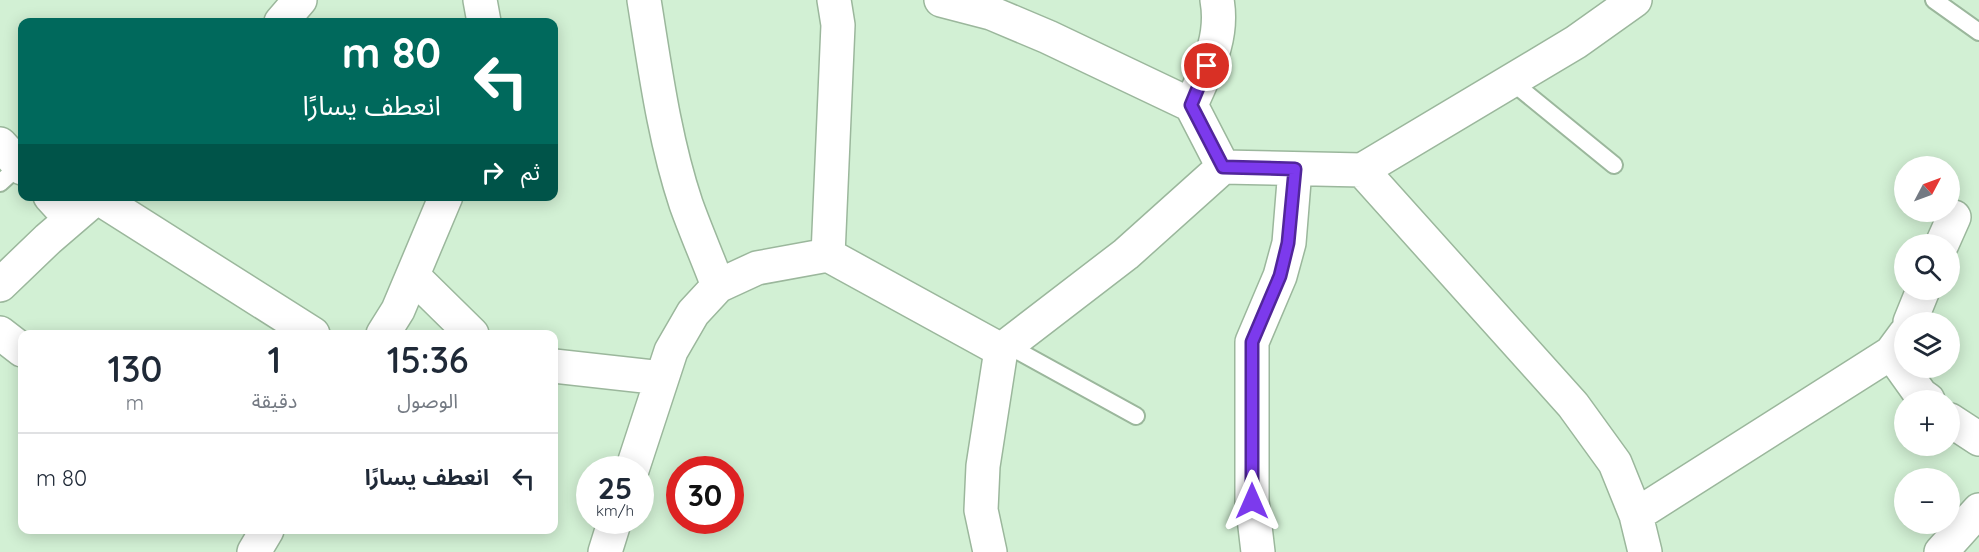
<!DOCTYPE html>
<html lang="ar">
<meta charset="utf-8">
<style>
body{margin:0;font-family:Quicksand,"Noto Sans Arabic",sans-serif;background:#f2f2f3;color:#1f2937;direction:rtl;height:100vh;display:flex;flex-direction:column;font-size:22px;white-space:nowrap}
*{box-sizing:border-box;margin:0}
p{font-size:20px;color:#747a83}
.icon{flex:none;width:33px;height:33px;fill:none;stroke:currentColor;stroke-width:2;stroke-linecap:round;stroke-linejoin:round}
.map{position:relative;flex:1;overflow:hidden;direction:ltr}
.sheet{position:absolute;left:18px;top:330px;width:540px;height:204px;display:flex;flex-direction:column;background:#fff;border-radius:12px;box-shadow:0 3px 15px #0003;direction:rtl}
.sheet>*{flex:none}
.guide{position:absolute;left:18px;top:18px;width:540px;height:183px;border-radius:12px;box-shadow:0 3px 15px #0003;direction:rtl;background:#00695c;color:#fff;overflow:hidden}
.needle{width:39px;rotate:49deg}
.tools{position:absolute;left:1894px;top:156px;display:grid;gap:12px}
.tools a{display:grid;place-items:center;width:66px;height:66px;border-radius:50%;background:#fff;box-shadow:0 3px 15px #0003;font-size:30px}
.speed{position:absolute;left:576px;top:456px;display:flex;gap:12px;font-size:30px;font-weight:700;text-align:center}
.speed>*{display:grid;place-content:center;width:78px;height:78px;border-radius:50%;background:#fff;box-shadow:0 3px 15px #0003;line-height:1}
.speed small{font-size:15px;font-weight:400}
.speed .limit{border:9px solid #d22;background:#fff;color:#111}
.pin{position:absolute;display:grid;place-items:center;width:51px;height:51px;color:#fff;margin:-26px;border:3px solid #fff;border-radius:50%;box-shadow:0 2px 6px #0007}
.me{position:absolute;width:66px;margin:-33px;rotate:0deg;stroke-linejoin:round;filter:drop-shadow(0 0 4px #0008)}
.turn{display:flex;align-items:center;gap:21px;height:126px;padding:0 18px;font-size:27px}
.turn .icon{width:78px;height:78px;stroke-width:2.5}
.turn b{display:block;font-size:42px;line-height:51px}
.then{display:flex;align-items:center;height:57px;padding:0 18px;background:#0003;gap:12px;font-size:22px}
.eta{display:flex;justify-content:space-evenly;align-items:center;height:102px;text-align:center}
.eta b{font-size:36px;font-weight:600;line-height:42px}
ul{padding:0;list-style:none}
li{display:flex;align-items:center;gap:18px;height:90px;padding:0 18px;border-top:2px solid #e0e1e3}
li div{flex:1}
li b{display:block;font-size:22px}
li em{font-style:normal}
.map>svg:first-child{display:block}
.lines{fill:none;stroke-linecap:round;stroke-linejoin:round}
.service-casing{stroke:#9bb79c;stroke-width:20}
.minor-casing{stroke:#9bb79c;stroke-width:36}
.service{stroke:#fff;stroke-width:16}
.minor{stroke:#fff;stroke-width:33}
.route-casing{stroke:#51269a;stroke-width:15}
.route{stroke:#7c3aed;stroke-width:10}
</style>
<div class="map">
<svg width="1979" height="552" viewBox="0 0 1979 552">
<rect width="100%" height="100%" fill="#d2f0d4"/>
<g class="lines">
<g class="service-casing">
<path id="service" d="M1934 0 1979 32
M1511 81 1614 165
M0 183 20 165
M1007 345 1136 416"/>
</g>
<g class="minor-casing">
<path id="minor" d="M480 0 484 22
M644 0C655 68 664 138 686 204 696 232 708 259 718 286
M941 0 991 13 1048 37 1191 105 1223 167
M281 22 300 0
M1191 105C1206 70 1224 39 1217 0
M0 144 22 168
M1362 170 1573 405 1615 463 1636 515 1645 552
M50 196 71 219
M97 197 313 334
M1942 244 1954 217
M828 255 1001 350
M413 276 472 334
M0 285 48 239 98 196
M1910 322 1923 290
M0 333 22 350
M383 334 398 310 446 196
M1891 353 1921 395 1928 400
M554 366 662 378
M1950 420 1979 439
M632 470 671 351 693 313 718 286 757 268 828 255 838 25 834 0
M1636 515 1891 353 1905 334
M254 552 267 530
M605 552 615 520
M990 552 981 510 983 466 1001 350 1126 254 1223 167 1362 170 1576 42 1635 0
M1258 552 1252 501V342L1280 276 1289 243 1295 169
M1941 552 1979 510"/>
</g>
<use href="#service" class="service"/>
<use href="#minor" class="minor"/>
</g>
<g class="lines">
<g class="route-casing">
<path id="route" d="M1207 66 1191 105 1223 167 1295 169 1288 243 1280 276 1252 342V501"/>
</g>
<use href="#route" class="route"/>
</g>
</svg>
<div class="tools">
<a><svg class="needle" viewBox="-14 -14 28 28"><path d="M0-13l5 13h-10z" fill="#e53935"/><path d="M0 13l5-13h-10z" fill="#747a83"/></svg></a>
<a><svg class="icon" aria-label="search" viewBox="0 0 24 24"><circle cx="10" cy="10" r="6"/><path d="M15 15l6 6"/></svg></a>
<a><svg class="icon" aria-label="layers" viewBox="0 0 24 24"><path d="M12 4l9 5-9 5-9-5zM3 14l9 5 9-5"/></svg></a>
<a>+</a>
<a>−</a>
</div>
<div class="speed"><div>25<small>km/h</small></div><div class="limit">30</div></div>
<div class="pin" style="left:1207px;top:66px;background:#d93025"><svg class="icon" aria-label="arrive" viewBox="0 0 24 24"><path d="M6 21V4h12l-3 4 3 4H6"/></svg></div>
<svg class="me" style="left:1252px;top:501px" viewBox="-20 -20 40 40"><path d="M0-17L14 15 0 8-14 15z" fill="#7c3aed" stroke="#fff" stroke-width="4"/></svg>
<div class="guide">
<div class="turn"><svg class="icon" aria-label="left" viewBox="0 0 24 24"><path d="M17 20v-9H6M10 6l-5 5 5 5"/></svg><div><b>80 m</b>انعطف يسارًا</div></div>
<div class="then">ثم<svg class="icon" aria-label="right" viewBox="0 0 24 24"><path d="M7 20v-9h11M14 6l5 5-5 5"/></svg></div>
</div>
<section class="sheet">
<div class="eta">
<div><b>15:36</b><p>الوصول</p></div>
<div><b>1</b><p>دقيقة</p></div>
<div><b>130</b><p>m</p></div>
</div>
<ul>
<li><svg class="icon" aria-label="left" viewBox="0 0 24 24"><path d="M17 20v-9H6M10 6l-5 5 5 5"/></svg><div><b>انعطف يسارًا</b></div><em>80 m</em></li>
</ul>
</section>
</div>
